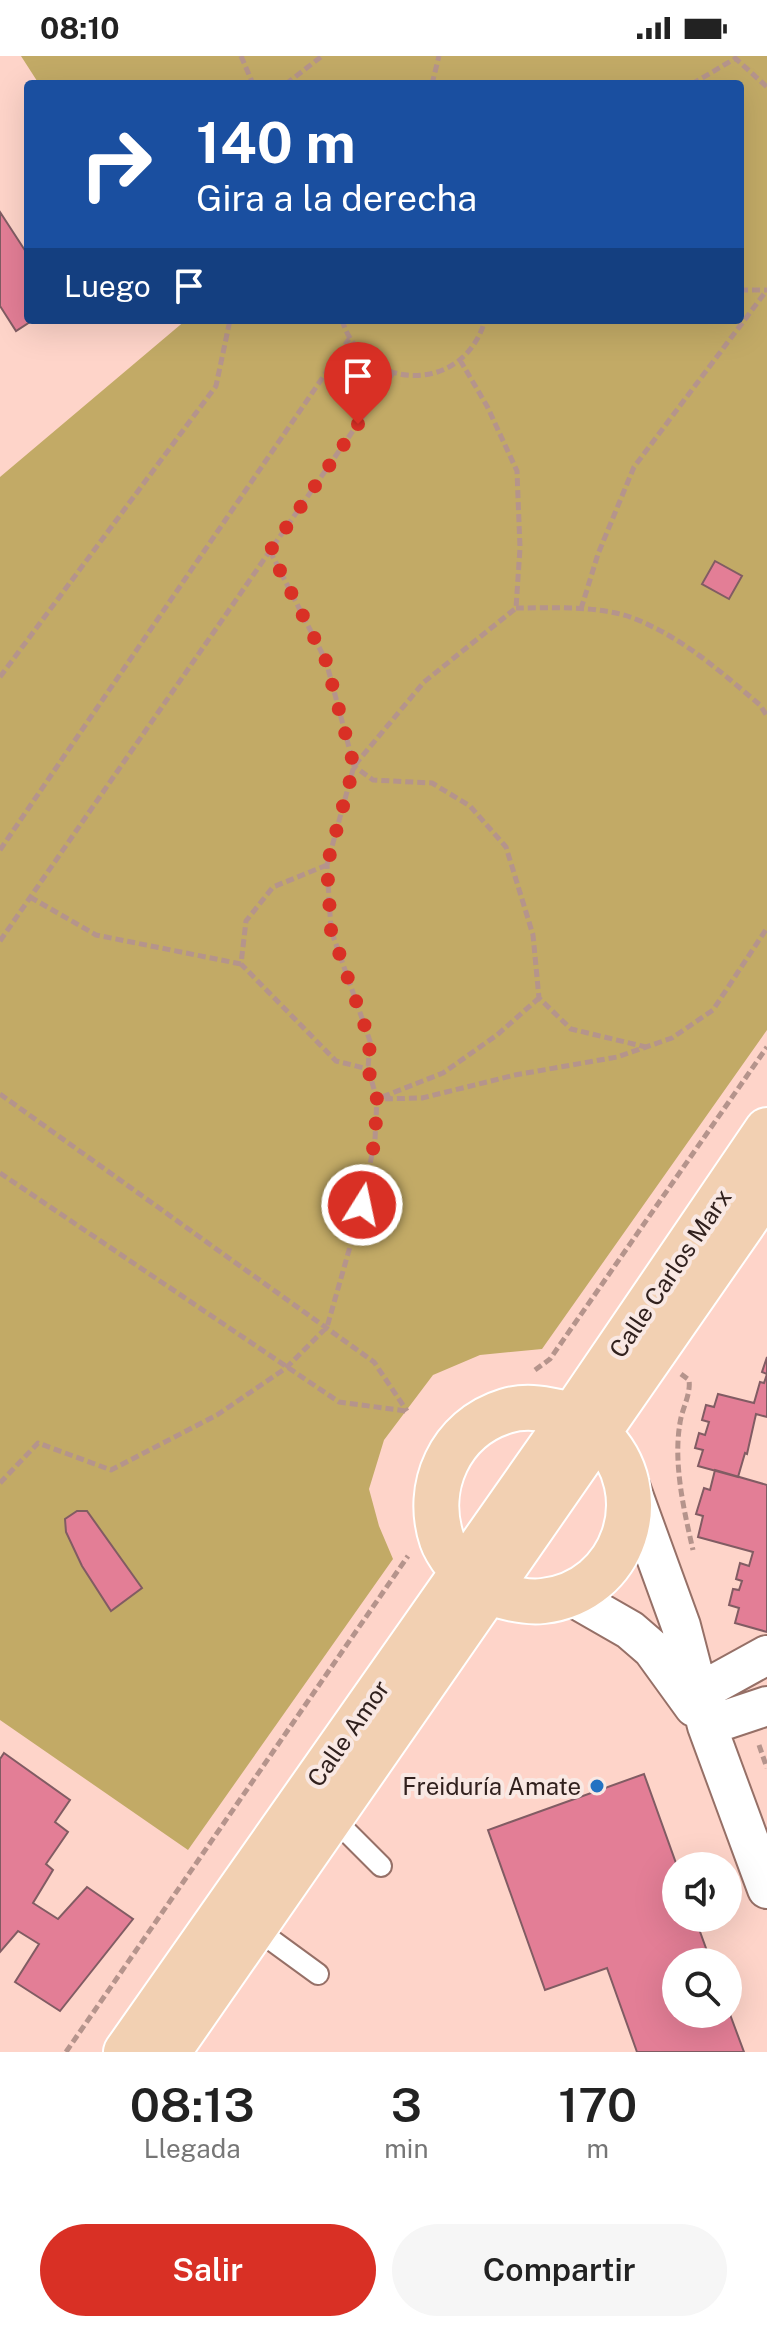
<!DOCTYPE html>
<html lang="es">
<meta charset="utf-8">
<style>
body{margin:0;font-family:"Public Sans",sans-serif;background:#f6f6f6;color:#222;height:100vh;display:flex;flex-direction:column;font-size:30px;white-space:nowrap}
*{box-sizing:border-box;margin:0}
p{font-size:26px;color:#767676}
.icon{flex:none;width:44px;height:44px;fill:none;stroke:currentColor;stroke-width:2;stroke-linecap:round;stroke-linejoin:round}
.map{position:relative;height:1996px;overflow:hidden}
.panel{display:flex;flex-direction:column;background:#fff;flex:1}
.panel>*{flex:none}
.top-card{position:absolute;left:24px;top:24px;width:720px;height:244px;border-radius:8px;box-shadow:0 8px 32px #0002;background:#1a4fa0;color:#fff;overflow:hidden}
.tools{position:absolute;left:662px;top:1796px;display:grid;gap:16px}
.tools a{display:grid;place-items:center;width:80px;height:80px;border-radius:50%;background:#fff;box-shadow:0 8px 32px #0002;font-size:40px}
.pin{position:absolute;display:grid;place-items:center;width:68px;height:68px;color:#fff;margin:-82px -34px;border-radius:50% 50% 50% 0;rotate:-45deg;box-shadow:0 0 8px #0007}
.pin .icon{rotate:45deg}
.me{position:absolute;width:88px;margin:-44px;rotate:10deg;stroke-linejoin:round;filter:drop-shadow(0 0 6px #0008)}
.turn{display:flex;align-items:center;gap:28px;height:168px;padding:0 40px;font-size:36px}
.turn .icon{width:104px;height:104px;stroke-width:2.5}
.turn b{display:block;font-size:56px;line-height:68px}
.then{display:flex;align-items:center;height:76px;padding:0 40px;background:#0003;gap:16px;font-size:30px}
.eta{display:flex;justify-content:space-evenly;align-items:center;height:136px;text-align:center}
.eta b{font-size:48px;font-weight:600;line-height:56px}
.action{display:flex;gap:16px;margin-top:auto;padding:16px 40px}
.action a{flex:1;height:92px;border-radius:48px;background:#d93025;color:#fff;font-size:32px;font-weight:600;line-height:92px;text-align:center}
.action a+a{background:#f6f6f6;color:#222}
.status{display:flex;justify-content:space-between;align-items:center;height:56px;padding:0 40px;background:#fff;direction:ltr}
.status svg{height:22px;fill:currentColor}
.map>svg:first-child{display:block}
.green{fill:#c2aa66}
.building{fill:#e37e96;stroke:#815c63;stroke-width:2}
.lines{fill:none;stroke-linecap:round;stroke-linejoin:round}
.service-casing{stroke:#967067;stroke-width:24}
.minor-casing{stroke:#967067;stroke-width:42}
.primary-casing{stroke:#fff;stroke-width:48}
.path{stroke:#b5948c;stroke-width:5;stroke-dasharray:8 4;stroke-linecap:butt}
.service{stroke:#fff;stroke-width:20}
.minor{stroke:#fff;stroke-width:38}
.primary{stroke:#f2d0b2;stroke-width:44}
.route{stroke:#d93025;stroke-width:14;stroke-dasharray:0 25.2}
.poi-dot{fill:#2472c2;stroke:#f9e8e3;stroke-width:3}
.labels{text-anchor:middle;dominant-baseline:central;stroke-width:8;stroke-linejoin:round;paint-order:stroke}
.street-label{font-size:24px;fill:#31211e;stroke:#f9e8e3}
.poi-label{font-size:24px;fill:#31211e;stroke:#f9e8e3;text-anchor:end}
</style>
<div class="status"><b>08:10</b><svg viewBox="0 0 49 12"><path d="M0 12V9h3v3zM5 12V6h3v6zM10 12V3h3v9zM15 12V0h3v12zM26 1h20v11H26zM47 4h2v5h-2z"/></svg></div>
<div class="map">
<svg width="767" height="1996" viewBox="0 0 767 1996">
<rect width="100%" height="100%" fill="#fed4c9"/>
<path class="green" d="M21 0H767V974L542 1293 480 1299 433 1319 384 1384 369 1433 379 1470 393 1503 188 1794 0 1664V421L186 264H740V28H39Z"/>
<path class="building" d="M0 156 28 199V264H33L16 275 0 250Z
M715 505 742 520 729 543 702 528Z
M767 1301V1361L756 1358 747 1398 745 1397 738 1421 698 1410 703 1394 695 1392 699 1377 705 1379 709 1366 702 1364 706 1349 714 1351 718 1338 754 1347 760 1326 764 1327 767 1318 762 1316Z
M715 1414 767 1429V1576L735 1567 739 1552 729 1549 733 1533 739 1534 742 1525 736 1523 740 1507 749 1510 753 1496 698 1481 703 1460 696 1458 704 1432 710 1434Z
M77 1455H87L142 1532 111 1555 82 1510 66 1476 65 1463Z
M4 1697 70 1744 55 1766 68 1776 46 1808 53 1814 33 1847 58 1863 87 1831 133 1863 60 1955 15 1926 39 1888 18 1875 0 1896V1703Z
M644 1718 677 1810 676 1862H695L711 1906H676V1958H728V1953L744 1996H637L607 1912 545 1934 488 1774Z"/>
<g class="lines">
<g class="service-casing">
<path id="service" d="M332 1761 381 1810
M255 1872 318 1918"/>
</g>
<g class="minor-casing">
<path id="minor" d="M629 1427 681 1570 707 1670 767 1833
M569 1539 630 1574 652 1593 694 1651
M698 1637 767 1599
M707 1670 767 1650"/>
</g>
<g class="primary-casing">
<path id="primary" d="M462 1516C455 1506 446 1496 442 1484 424 1431 450 1372 506 1355 528 1348 551 1354 573 1359
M489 1536C506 1542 524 1547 543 1545 625 1536 658 1436 599 1379
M126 1996 573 1359 767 1074
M168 1996 767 1133"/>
</g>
<path class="path" d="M241 0 253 28
M734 1 767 31
M286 28 322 0
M432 28 439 0
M692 28 736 2
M740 234H767
M342 264C365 337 464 339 485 264
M460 304 487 350 517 415 520 492 516 552 424 626 354 710 327 809 331 874 370 985 368 1013 377 1043 443 1017 497 979 539 942
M270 495 326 605 354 710 373 724 432 727 470 750 506 791 533 879 539 942 571 973 646 991
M516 552C553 552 597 549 633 562 682 581 721 616 760 649L767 660
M581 553 598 498 634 411 767 234
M0 621 216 330 230 264
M0 794 349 283
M327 809 273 831 246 865 241 908 336 1005 368 1013
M30 841 96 879 241 908
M0 885 393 317
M0 1038 374 1306 407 1355
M0 1117 339 1346 406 1355
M535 1314 550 1303 767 991
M681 1318 689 1324C691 1339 682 1352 680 1367 673 1407 684 1455 693 1494
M0 1427 38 1387 111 1414 217 1359 286 1312 327 1271 362 1149 375 1083 377 1043 422 1042 515 1019 617 1001 672 982 713 954 767 872
M759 1689 767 1712
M66 1996 408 1500"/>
<use href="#service" class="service"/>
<use href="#minor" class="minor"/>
<use href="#primary" class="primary"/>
</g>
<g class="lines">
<path class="route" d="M358 368 270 495 326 605 354 710 327 809 331 874 370 985 368 1013 377 1043 375 1083 362 1149"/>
</g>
<circle class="poi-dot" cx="597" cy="1730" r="8"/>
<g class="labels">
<g class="street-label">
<text transform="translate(670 1217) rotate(-56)">Calle Carlos Marx</text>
<text transform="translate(348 1677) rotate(-55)">Calle Amor</text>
</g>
<g class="poi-label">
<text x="581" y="1730">Freiduría Amate</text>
</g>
</g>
</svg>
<div class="tools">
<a><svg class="icon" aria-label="sound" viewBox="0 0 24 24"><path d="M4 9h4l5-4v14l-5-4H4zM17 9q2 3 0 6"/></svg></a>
<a><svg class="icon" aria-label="search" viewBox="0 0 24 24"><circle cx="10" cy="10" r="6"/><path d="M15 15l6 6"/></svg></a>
</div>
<div class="pin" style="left:358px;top:368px;background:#d93025"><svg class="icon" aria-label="arrive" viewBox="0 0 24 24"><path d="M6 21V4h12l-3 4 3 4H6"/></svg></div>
<svg class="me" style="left:362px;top:1149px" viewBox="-20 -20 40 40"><circle r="17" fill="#d93025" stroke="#fff" stroke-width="3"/><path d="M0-11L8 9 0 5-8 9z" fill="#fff"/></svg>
<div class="top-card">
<div class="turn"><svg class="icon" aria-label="right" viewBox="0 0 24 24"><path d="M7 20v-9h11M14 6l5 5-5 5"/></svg><div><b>140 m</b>Gira a la derecha</div></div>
<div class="then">Luego<svg class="icon" aria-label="arrive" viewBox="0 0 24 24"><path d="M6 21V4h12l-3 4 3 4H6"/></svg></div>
</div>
</div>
<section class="panel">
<div class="eta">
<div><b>08:13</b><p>Llegada</p></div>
<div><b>3</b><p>min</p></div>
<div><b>170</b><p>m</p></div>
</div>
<div class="action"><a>Salir</a><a>Compartir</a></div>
</section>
